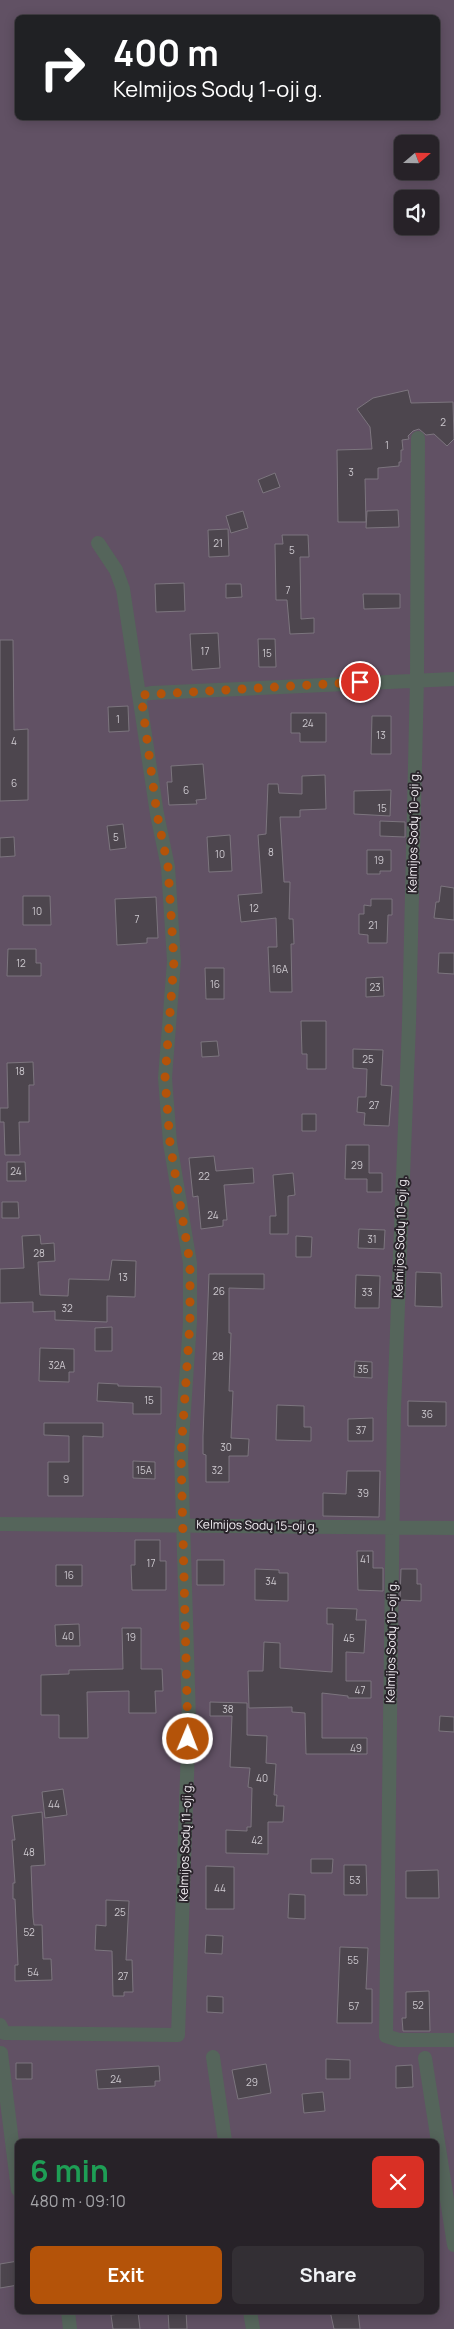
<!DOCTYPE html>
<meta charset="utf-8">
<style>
body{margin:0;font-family:Manrope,sans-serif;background:#332f34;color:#f1f3f6;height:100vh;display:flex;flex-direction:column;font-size:19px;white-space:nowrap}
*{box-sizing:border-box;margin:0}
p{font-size:16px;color:#a4a4a8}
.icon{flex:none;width:28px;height:28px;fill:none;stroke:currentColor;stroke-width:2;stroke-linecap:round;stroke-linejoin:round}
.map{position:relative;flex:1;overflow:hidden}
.side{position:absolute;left:15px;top:2139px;width:424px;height:175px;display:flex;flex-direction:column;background:#272228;border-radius:8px;box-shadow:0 2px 12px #0003,0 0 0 1px #433f45}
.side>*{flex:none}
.top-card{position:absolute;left:15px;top:15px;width:425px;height:105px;border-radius:8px;box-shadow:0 2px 12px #0003,0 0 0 1px #433f45;background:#202124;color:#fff;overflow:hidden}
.needle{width:32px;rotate:70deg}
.controls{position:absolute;left:394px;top:135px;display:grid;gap:10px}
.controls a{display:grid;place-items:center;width:45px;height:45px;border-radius:8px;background:#272228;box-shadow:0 2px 12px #0003,0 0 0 1px #433f45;font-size:25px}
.pin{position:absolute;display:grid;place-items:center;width:42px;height:42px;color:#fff;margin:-21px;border:2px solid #fff;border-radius:50%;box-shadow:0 1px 5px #0007}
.me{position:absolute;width:55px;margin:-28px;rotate:1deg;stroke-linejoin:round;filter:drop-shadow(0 0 4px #0008)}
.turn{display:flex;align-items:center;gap:18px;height:105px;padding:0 15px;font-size:22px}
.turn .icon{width:65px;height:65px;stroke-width:2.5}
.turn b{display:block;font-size:35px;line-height:42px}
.round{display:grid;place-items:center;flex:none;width:52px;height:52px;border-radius:8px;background:#332f34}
.headline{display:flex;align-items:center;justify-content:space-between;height:85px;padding:0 15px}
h1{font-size:30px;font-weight:700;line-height:38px;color:#1e9e55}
.cta{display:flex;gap:10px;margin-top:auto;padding:10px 15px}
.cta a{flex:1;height:58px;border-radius:8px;background:#b45309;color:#fff;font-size:20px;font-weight:700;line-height:58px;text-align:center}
.cta a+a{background:#332f34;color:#f1f3f6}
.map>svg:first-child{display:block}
.green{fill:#615164;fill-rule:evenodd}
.building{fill:#4d464e;stroke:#7c757e}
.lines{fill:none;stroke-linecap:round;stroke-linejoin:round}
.street{stroke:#55655b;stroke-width:14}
.route{stroke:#b45309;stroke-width:9;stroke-dasharray:0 16.2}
.labels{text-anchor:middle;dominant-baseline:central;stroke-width:4;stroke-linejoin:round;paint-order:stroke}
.number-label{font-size:10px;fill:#ccc8ce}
.street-label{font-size:12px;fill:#f7f3f8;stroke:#2a242b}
</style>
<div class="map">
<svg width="454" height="2329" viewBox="0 0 454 2329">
<rect width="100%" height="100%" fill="#342e35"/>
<path class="green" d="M0 0H454V2329H0ZM18 18H438V118H18ZM402 144H430V171H402ZM402 199H430V226H402ZM18 2141H436V2311H18Z"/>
<path class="building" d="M408 390 411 403 453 402 454 439 447 446 434 434 426 435 419 429 413 431 408 436 409 439 402 440 403 450H401V462H399V466L378 468V479H365L366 522H338L337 450 372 449 370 427 357 409 373 398Z
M275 473 280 487 263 493 258 480Z
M398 510 399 527 366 528 367 511Z
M243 511 248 528 231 533 226 516Z
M228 529 229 556 209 557 208 530Z
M282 535H308L309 557H300L301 619 314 618V633L290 634 287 600H276L275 544H283Z
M184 583 185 611 156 612 155 584Z
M226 584H241L242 597 226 598Z
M363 594H400V608L364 609Z
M218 633 220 668 192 670 190 634Z
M258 639H275L276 667H259Z
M0 640H13L14 730 28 729V800L0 801Z
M128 706 129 731 109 732 108 707Z
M291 713H326V742H300V733H291Z
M372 716H391V754H371Z
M203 764 206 799 196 800 197 804 169 805 167 782H172L171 766Z
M325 775 326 809 300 810V817H280L284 882H290L289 919H293L294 944H291L292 992H270L268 947H277L276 918 241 922 238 895 262 893 258 835 266 834 268 784H278L279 793 302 794V776Z
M391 790 390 816 354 814V791Z
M380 821 405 822V837L380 836Z
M123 824 126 848 110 850 107 826Z
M230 835 232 871 209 872 207 837Z
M14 837 15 856 0 857V838Z
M367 850H391V871H380V874H367Z
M441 886 454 888V920L434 918 436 902H439Z
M23 896H50L51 925H23Z
M156 897 158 938H147V943L117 945 115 899Z
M371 899H392V915H388L387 943H368V935L359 934V914H364V905L371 906Z
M8 949H36V963H41V976H7Z
M439 953H454V974L438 973Z
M205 968H224V999H206Z
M383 977 384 996 366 997V978Z
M301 1021H326V1069H307V1054H302Z
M217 1041 219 1056 202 1057 201 1042Z
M353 1049 383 1050 381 1085 392 1086 389 1126 364 1125 365 1113 357 1112 358 1097H366L367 1069 353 1068Z
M33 1062 34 1085H29V1122H19L20 1155H5L4 1122H0V1108H8L7 1063Z
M302 1114H316V1131H302Z
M346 1145H369V1173H382V1192H367V1179H345Z
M214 1156 216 1171 253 1168 254 1183 224 1185 227 1220H223V1226L201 1229 198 1196 193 1197 189 1158Z
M7 1162H25L26 1181H7Z
M293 1173 295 1195 288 1196V1234H270V1216H276L273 1175Z
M2 1202H18L19 1218H2Z
M359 1229 385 1230 384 1249 358 1248Z
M40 1235 41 1244 54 1243 55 1261 38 1262 40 1295 68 1296 69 1279 109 1280 112 1260 136 1261 135 1297 107 1296V1322L55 1320V1311L33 1312V1302L0 1303V1269L24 1268 22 1236Z
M296 1236 312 1237 311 1257H296Z
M416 1272 441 1273 442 1307 415 1306Z
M209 1274H264V1289L229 1288V1333H231L229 1391H233L231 1438 249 1439 248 1456H229V1482H206V1455L203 1454V1436Z
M356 1275 380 1276 379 1308H355Z
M112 1327V1351H95V1328Z
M40 1348 74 1349V1372H69V1382L39 1381Z
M355 1361 372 1362V1378L354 1377Z
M98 1383 118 1384V1386L161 1387V1414H133V1403L97 1401Z
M408 1401 446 1402V1426H408Z
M277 1405 304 1406V1427H311V1441L276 1440Z
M373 1418V1441H348V1419Z
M44 1423H103V1437L83 1436V1496H48V1462H69V1436L44 1435Z
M133 1461 155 1462V1479L133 1478Z
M347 1471H380L379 1517 323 1516V1493L346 1494Z
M135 1540H160V1561H166V1590H132L131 1565H135Z
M357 1551H373V1568H383V1591L358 1590Z
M197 1560H224V1585H197Z
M56 1565H82V1586H56Z
M255 1569 279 1570V1573H288V1601L255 1600Z
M401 1569H417V1584H421V1601L400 1600Z
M327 1608 357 1609 356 1620H366L364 1653 346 1652V1681H371V1698H348V1696L322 1693V1738H367V1754H306L305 1713 292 1712V1707L249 1708 248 1671H263L264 1642 280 1643V1668L332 1672 333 1624H327Z
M79 1624 80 1646H56L55 1625Z
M122 1628H141V1669H162L163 1691H155L156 1713H129V1691L87 1692 88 1738H59V1715H41V1675L69 1674V1670L123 1669Z
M210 1702 247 1703V1735L267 1736 266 1763 276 1764 274 1795H277L276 1806H284L283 1822H268V1854L226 1853V1830L247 1831V1827H251L252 1788 248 1787 250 1768 230 1767 232 1716H210Z
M440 1716 454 1717V1732L439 1731Z
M63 1789 67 1815 45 1818 42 1792Z
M42 1812 45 1865 31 1866 33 1917 34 1925H42L43 1959H51L52 1980 15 1981V1965H18L15 1899H13V1883H15L12 1840H15L12 1816Z
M311 1859H333L332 1873H311Z
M344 1865H366L367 1895H344Z
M206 1866 234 1867V1909H206Z
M438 1870 439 1898H406V1871Z
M289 1894 305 1895V1919L288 1918Z
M106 1900 129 1901 126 1960H132L133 1992H124V1996H113L112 1951 95 1950 96 1925 106 1926Z
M206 1935 223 1936 222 1954 205 1953Z
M340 1947 368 1948 366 1989H372V2023H337Z
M429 1991 430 2031H403L402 2018H406V1992Z
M207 1996 223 1997V2013L207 2012Z
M326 2059 350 2060V2079H326Z
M16 2063H32V2079H16Z
M266 2064 271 2093 238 2099 232 2070Z
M412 2065 413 2087 396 2088V2066Z
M159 2066 160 2081H155V2086L98 2089 96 2070Z
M323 2092 325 2111 304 2113 302 2094Z
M18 2261V2285L0 2288V2264Z
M168 2311H186L187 2329H169Z
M330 2311H358L360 2329H334Z
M138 2312 140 2329H113L111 2315Z"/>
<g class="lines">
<path class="street" d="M418 438 417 679 409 1023 394 1408 386 2036 399 2040H454
M141 695 151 693 454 679
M0 1524 454 1528
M0 2025 4 2033 178 2035 189 1719 181 1454 190 1322V1263L170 1143 165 1078 174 961 168 867 157 814 123 589 116 570 98 543
M1 2053 18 2190
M213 2057 225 2141
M425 2058 454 2245
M68 2311 70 2329
M250 2311 253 2329"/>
</g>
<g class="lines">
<path class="route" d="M188 1739 181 1454 190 1322V1263L170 1143 165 1078 174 961 168 867 157 814 141 695 360 682"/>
</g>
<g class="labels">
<g class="number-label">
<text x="443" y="422">2</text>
<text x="387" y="445">1</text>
<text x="351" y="472">3</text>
<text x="218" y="543">21</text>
<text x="292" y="550">5</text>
<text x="288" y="590">7</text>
<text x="205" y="651">17</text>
<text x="267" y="653">15</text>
<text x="118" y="719">1</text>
<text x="308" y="723">24</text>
<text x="381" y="735">13</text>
<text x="14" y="741">4</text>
<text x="14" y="783">6</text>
<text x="186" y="790">6</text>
<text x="382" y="808">15</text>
<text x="116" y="837">5</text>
<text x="271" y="852">8</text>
<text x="220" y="854">10</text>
<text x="379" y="860">19</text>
<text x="254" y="908">12</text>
<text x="37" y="911">10</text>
<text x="137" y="919">7</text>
<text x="373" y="925">21</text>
<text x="21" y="963">12</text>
<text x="280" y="969">16A</text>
<text x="215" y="984">16</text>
<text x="375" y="987">23</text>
<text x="368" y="1059">25</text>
<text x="20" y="1071">18</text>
<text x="374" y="1105">27</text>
<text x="357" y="1165">29</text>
<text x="16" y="1171">24</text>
<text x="204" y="1176">22</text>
<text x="213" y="1215">24</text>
<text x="372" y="1239">31</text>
<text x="39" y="1253">28</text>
<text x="123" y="1277">13</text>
<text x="219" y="1291">26</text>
<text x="367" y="1292">33</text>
<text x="67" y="1308">32</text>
<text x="218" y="1356">28</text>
<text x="57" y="1365">32A</text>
<text x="363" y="1369">35</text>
<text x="149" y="1400">15</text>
<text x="427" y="1414">36</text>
<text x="361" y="1430">37</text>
<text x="226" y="1447">30</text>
<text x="144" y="1470">15A</text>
<text x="217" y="1470">32</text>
<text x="66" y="1479">9</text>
<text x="363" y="1493">39</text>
<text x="365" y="1559">41</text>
<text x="151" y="1563">17</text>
<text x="69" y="1575">16</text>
<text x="271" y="1581">34</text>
<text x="68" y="1636">40</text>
<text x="131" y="1637">19</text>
<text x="349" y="1638">45</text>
<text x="360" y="1690">47</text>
<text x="228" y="1709">38</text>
<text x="356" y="1748">49</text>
<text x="262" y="1778">40</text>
<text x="54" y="1804">44</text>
<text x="257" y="1840">42</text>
<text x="29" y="1852">48</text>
<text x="355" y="1880">53</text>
<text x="220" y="1888">44</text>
<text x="120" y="1912">25</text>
<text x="29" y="1932">52</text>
<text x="353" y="1960">55</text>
<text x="33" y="1972">54</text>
<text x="123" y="1976">27</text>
<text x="418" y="2005">52</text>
<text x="354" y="2006">57</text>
<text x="116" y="2079">24</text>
<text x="252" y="2082">29</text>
</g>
<g class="street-label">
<text transform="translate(413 832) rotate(-89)">Kelmijos Sodų 10-oji g.</text>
<text transform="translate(400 1237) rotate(-88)">Kelmijos Sodų 10-oji g.</text>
<text transform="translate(257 1525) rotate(1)">Kelmijos Sodų 15-oji g.</text>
<text transform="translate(391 1642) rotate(-89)">Kelmijos Sodų 10-oji g.</text>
<text transform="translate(185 1842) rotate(-88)">Kelmijos Sodų 11-oji g.</text>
</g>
</g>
</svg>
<div class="controls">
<a><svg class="needle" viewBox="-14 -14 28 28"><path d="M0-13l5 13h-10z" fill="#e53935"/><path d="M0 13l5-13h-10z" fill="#a4a4a8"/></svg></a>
<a><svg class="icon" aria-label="sound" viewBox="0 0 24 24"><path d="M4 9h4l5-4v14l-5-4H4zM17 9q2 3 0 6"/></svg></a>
</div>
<div class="pin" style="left:360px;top:682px;background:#d93025"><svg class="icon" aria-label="arrive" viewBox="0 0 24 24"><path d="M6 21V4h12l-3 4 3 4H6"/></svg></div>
<svg class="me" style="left:188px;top:1739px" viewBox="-20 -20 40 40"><circle r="17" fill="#b45309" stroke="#fff" stroke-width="3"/><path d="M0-11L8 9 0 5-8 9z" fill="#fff"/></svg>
<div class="top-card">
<div class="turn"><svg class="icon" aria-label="right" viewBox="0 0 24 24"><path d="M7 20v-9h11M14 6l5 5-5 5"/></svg><div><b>400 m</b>Kelmijos Sodų 1-oji g.</div></div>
</div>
<section class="side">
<div class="headline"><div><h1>6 min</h1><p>480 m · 09:10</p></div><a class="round" style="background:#d93025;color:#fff"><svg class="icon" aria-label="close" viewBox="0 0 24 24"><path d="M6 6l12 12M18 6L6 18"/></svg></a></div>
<div class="cta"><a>Exit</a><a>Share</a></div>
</section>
</div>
